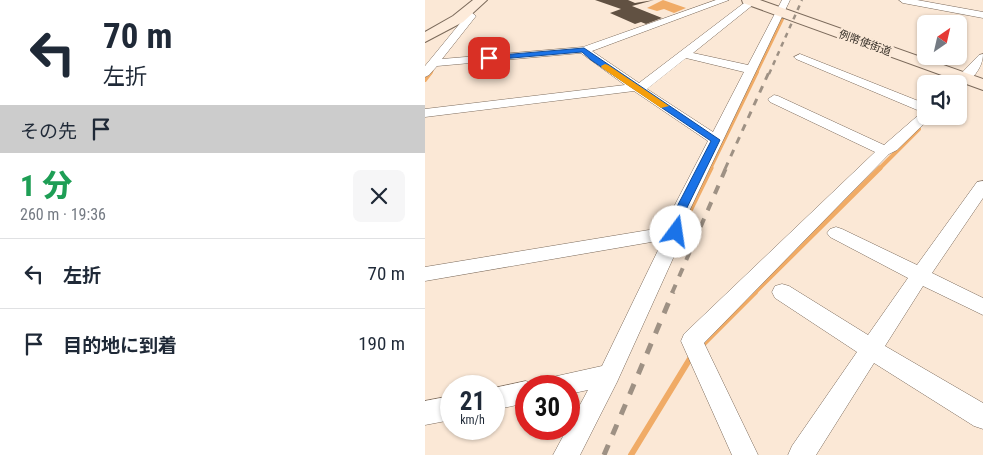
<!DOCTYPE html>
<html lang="ja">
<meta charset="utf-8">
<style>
body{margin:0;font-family:"Roboto Condensed","Noto Sans JP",sans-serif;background:#f6f6f7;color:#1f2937;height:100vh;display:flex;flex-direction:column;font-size:19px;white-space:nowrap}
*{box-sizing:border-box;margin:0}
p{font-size:16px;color:#747a83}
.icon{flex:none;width:28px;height:28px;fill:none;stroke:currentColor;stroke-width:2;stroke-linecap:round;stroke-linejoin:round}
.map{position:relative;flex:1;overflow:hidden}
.side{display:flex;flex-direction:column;background:#fff;width:425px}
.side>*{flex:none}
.guide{background:#fff;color:#1f2937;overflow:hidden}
.needle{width:32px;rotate:34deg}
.controls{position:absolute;left:492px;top:15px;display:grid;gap:10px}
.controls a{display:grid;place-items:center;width:50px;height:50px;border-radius:8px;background:#fff;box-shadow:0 1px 4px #0004;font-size:25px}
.speed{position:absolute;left:15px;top:375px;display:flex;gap:10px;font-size:25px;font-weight:700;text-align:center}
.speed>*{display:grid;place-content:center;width:65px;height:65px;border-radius:50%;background:#fff;box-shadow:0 1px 4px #0004;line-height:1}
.speed small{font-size:12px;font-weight:400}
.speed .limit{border:8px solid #d22;background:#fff;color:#111}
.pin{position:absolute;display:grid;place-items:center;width:42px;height:42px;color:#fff;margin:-21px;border-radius:10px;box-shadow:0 2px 8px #0006}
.me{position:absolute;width:55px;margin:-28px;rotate:14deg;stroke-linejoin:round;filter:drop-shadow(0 0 4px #0008)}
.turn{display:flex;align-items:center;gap:18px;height:105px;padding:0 20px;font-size:22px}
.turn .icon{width:65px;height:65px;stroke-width:2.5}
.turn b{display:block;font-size:35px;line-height:42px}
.then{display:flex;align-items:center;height:48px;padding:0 20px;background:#0003;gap:10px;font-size:19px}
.round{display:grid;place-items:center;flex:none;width:52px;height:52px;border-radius:8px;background:#f6f6f7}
.overview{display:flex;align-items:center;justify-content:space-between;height:85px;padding:0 20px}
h1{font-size:30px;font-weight:800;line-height:38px;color:#1e9e55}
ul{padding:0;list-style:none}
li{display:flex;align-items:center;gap:15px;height:70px;padding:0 20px;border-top:1px solid #e0e1e3}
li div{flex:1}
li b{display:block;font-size:19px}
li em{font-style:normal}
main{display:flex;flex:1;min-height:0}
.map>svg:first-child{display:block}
.water{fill:#f0ab66}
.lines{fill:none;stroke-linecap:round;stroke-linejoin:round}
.stream-far3{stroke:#f0ab66;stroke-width:3}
.stream-far2{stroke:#f0ab66;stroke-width:4}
.stream-far1{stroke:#f0ab66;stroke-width:5}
.stream{stroke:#f0ab66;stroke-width:6}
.building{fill:#615142}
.street-casing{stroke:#7b6a5b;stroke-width:1}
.secondary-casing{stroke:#7b6a5b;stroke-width:2}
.street{fill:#fff;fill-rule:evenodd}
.secondary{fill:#fdebda;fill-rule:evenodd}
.rail-far3{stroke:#9e9184;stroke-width:2.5;stroke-dasharray:5 5;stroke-linecap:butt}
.rail-far2{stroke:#9e9184;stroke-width:3;stroke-dasharray:7 7;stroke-linecap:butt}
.rail-far1{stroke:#9e9184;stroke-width:4;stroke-dasharray:9 9;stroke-linecap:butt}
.rail{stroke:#9e9184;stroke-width:5;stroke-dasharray:11 11;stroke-linecap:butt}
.route{fill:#1a73e8;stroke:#114b97}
.slow{fill:#f59e0b}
.labels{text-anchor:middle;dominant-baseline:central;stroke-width:5;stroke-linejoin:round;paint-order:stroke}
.far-street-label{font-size:11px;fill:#373029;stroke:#fbe8d6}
</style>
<main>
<section class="side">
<div class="guide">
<div class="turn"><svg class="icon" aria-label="left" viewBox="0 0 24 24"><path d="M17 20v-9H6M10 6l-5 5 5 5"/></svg><div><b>70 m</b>左折</div></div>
<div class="then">その先<svg class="icon" aria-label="arrive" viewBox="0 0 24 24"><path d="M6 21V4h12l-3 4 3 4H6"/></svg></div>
</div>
<div class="overview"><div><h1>1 分</h1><p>260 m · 19:36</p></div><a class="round"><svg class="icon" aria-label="close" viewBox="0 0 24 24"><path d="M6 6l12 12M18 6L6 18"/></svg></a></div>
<ul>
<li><svg class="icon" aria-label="left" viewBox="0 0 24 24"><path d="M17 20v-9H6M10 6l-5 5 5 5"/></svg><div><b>左折</b></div><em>70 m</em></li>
<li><svg class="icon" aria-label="arrive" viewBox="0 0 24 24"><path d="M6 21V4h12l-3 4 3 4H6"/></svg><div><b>目的地に到着</b></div><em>190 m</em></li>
</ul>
</section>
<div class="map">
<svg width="558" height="455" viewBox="0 0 558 455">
<rect width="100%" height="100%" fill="#fbe8d6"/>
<path class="water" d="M238 0 261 8 249 13 239 9 232 11 222 8Z"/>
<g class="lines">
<path class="stream-far3" d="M5 74 7 71
M331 74 358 18"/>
<path class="stream-far2" d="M0 80 6 72
M534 89 540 83
M285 169 332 72
M454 169 494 129"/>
<path class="stream-far1" d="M255 227H257L286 168
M329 293 455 168"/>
<path class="stream" d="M276 346 330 292
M206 455 266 357"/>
</g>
<path class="building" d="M170 0H203L210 3 229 0 207 6 237 18 221 24 216 22 210 24 185 13 196 9Z"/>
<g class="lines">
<g class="street-casing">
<path id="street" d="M291 0H304L167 51 214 83 323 0H329V4L268 53 323 65 357 0H365L259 222 260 232 192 382 155 455H128L163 390 144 394V386H119L123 378 177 366 238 240 0 281V267L242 227 241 222 283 141 209 91 0 117V109L200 85 156 53 12 66 4 75 0 77V66L41 16 37 12 42 9 51 16 17 59 158 47ZM261 58 319 72 288 132 222 89Z
M474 0H492L558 12V18L478 3Z
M375 54 501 104V116H507L472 150 464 154 279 343 333 455H307L256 341 259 334 450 152 345 102 343 99 349 95 353 96 459 145 497 112 371 59 369 57Z
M558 54C558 68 547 81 534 87V84H526L554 55Z
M558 181V198L507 273 558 298V315L498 286 460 346 558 403V429L549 426 449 363 391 455H363L367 446 432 352 350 298 347 292 350 286 357 284 364 286 443 335 483 278 405 237 402 233 405 229 411 227 417 229 492 265 552 182Z
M101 381 110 386H101V403L69 410V388Z
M26 396V420L0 425V401Z"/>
</g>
<g class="secondary-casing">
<path id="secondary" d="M48 0H62L38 22 0 42V32L28 16Z
M317 0H335L558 79V90L318 3Z"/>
</g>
<use href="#street" class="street"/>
<use href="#secondary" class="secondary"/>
<path class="rail-far3" d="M344 74 377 0"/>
<path class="rail-far2" d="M300 169 344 72"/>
<path class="rail-far1" d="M247 293 301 168"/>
<path class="rail" d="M179 455 248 292"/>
</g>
<path class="route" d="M159 48 295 140 255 222 256 232 255 235H247L244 222 286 141 166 60 157 52 64 60 61 58 64 56Z"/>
<path class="slow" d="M180 64 183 65 244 106 236 108 177 68 176 66Z"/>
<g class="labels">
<g class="far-street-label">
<text transform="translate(440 43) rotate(20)">例幣使街道</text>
</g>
</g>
</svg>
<div class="controls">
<a><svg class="needle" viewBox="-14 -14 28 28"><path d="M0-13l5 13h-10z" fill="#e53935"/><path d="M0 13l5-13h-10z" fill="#747a83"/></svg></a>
<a><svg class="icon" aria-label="sound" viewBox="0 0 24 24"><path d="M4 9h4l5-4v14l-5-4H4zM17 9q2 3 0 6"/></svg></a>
</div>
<div class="speed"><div>21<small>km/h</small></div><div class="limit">30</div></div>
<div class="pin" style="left:64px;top:58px;background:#d93025"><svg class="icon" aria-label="arrive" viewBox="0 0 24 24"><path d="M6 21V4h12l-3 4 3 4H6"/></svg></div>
<svg class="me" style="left:251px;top:232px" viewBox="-20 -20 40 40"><circle r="19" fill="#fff"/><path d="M0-13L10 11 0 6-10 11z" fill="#1a73e8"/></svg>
</div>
</main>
